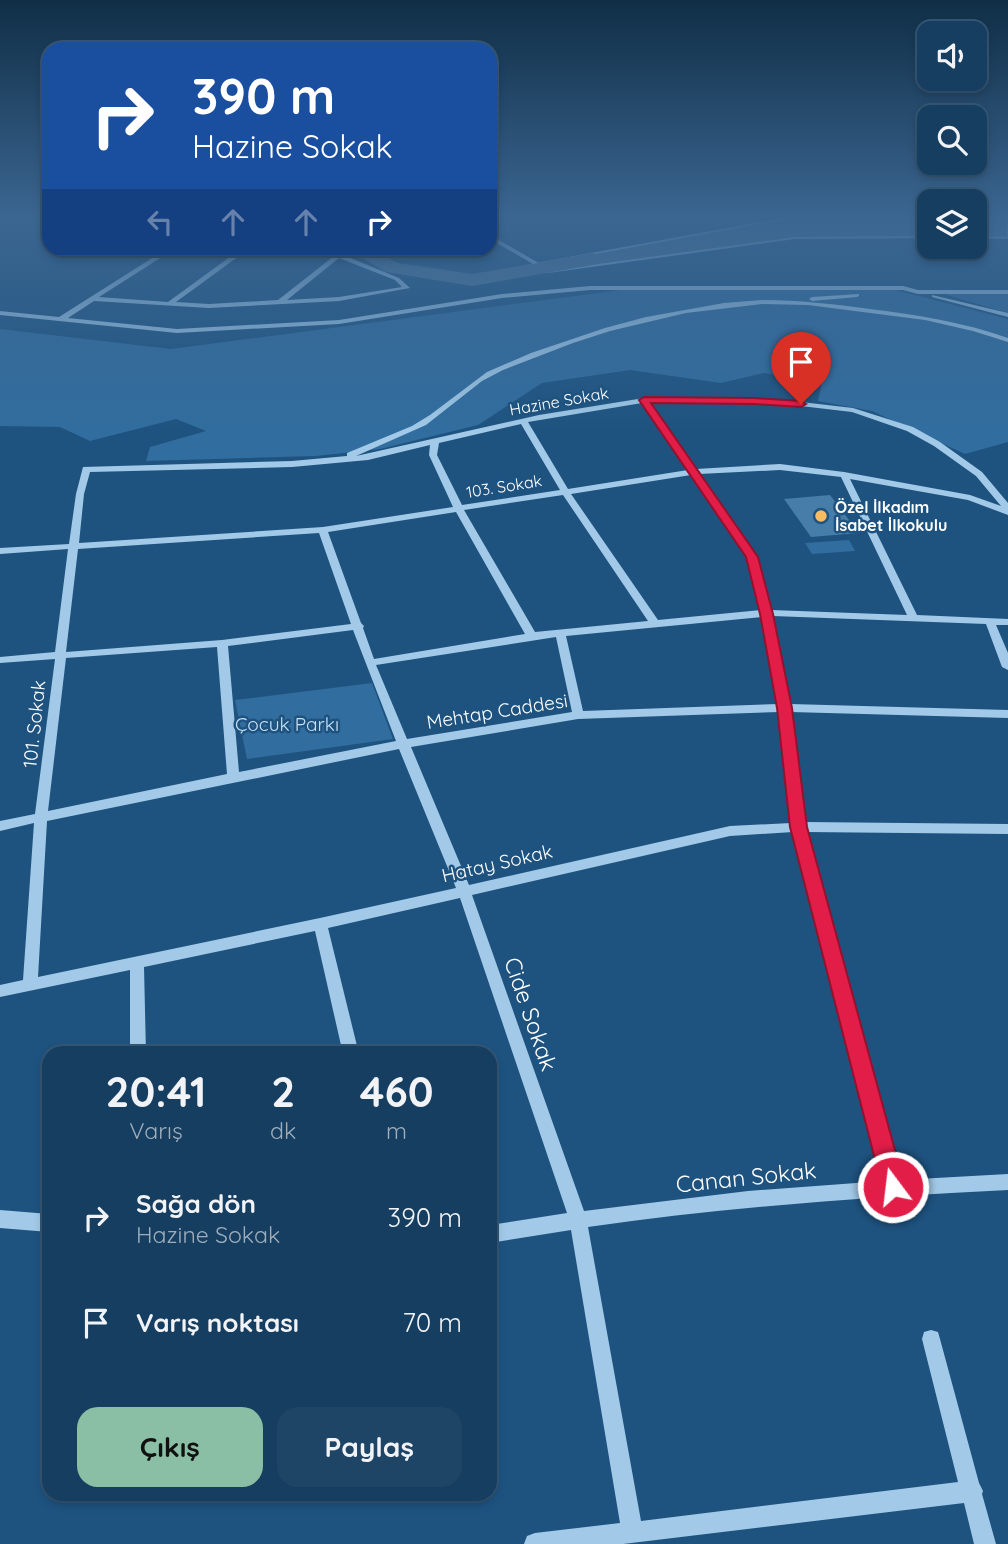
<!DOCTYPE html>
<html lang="tr">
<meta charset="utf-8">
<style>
body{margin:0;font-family:Quicksand,sans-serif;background:#1f4566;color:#f1f3f6;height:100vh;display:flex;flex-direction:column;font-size:26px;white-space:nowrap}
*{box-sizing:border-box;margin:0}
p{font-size:23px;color:#9eaebd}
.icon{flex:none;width:38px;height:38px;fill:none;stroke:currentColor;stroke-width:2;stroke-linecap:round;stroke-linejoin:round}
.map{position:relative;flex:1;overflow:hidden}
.side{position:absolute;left:42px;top:1046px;width:455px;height:455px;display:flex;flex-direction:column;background:#163e60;border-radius:21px;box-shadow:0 4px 10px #0003,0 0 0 2px #355775}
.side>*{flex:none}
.hud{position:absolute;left:42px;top:42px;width:455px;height:214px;border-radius:21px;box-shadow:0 4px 10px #0003,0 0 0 2px #355775;background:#1a4fa0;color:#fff;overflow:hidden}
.tools{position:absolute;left:917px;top:21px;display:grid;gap:14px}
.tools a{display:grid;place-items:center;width:70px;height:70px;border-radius:14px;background:#163e60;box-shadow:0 4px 10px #0003,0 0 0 2px #355775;font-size:35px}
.pin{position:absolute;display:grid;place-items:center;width:60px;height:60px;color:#fff;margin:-72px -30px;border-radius:50% 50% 50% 0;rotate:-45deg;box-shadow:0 0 7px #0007}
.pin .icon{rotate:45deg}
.me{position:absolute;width:77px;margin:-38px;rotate:345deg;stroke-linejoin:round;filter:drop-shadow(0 0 5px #0008)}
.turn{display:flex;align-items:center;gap:24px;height:147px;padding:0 35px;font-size:32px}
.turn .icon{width:91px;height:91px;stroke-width:2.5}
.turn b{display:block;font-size:49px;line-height:60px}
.lanes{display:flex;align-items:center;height:66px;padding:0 35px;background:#0003;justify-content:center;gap:35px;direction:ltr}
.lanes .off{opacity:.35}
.eta{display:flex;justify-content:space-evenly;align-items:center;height:119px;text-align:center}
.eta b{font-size:42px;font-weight:700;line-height:49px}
.button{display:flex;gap:14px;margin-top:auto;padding:14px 35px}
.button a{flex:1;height:80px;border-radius:21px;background:#8abfa5;color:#111;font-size:28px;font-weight:700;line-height:80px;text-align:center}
.button a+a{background:#1f4566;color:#f1f3f6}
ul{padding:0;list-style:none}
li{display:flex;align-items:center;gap:21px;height:105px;padding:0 35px}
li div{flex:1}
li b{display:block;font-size:26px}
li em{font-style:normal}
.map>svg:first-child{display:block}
.green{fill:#316d9e}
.water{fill:#52799a;stroke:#96c6ea;stroke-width:2}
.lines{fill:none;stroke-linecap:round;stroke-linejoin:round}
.river{fill:#52799a;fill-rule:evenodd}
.building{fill:#467da9}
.minor{fill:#a2cae8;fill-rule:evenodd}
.tram{stroke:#fff;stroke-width:2}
.route{fill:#e11d48;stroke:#92132f;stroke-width:2}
.poi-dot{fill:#f7bc61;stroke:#1e5380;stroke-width:2.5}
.labels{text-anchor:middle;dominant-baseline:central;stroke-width:5;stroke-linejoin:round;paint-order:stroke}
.far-street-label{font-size:16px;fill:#fff;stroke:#1e5380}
.far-poi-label{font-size:16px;font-weight:bold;fill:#fff;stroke:#1e5380;text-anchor:start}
.street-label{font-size:19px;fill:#fff;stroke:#1e5380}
.park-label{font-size:19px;fill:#c6e1f6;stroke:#1e5380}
.near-street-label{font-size:23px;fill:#fff;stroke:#1e5380}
</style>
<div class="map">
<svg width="1008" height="1544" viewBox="0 0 1008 1544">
<rect width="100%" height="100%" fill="#1e5380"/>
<path class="green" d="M629 289 895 290 1008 319V442L965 454 872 411 818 401 822 383 764 373 721 383 630 370 542 383 478 425 380 449 316 456 146 461 150 447 206 431 176 419 90 441 60 427 0 426V329L171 349Z
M941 293H1008V313Z
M849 540 855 551 812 554 805 543Z
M372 683 393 739 247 759 235 700Z"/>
<path class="water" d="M929 216V237L795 238 548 272 536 264 793 217Z
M975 216H1008V238L975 237Z"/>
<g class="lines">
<path class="river" d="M345 248H370L398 263 472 274 593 253 603 259 593 265 472 286 386 272Z"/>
</g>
<path class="building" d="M830 495 859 533 811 537 784 499Z"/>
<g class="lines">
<path class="minor" d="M490 235 537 262 538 263 533 264 490 239Z
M168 248H176L99 297 168 302 242 248H250L176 302 209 304 278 300 334 256 316 248H326L399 278 410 288 339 301 209 308 94 301 68 318 177 329 339 320 502 294 590 286H903L918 290H1008V294H918L903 290H590L502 298 339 324 177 333 0 315V311L59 317ZM339 258 395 280 402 287 339 297 287 300Z
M859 294V296L857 297 812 301 809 299 812 297Z
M932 295 1008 313V317L932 297Z
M762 300C799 300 834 304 870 309 917 315 963 322 1008 338V342L973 331 925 320 808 305 762 304 686 313 610 331 573 343 503 370 482 381 426 425 356 456 539 415 644 398 775 399 853 408 913 427 940 442 982 472 1008 503V515L968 500 850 479 917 615 1008 619V625H996L1008 653V670L1002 667 986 624 773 616 790 704 1008 710V718L791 712 804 822 1008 824V834L806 832 900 1180 1008 1174V1190C868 1197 727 1207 588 1227L641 1521 958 1482 922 1339 924 1332 931 1330 938 1332 940 1339 979 1483 983 1491 982 1494 996 1544H974L964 1503 623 1544H524L527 1536 535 1533 620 1523 571 1230 490 1243V1225L567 1213 460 898 328 928 359 1054H343L315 931 144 967 146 1054H130V970L0 997V985L23 980 34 823 0 831V821L35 814 55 659 0 663V657L55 652 68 549 0 554V548L69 544 76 494 83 467 292 461 347 456V453L412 426 430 415 487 372 531 353 605 328 646 317 724 303ZM650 402 775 403 852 412 907 431 934 446 976 476 1001 506 970 495 844 472 780 464 696 469ZM642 403 688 470 568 489 528 422ZM521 424 560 490 462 505 437 455 439 443ZM430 445 429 455 453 507 323 527 79 543 84 494 90 472 292 467 368 460ZM780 470 841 477 907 615 771 610 757 557 699 474ZM691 475 747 557 761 610 658 620 571 494ZM563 495 648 621 535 632 464 510ZM456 512 525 634 374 659 363 628 364 626 361 623 328 532ZM319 533 351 624 222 640 66 652 78 549ZM762 617 779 704 583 711 566 636ZM353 630 396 741 239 772 228 646ZM556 637 572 712 407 739 376 665ZM217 647 227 774 48 811 66 658ZM780 712 791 823 730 826 469 885 411 747 578 719ZM399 749 456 888 320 918 38 977 47 821ZM793 832 883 1181 748 1191 584 1211 472 895 730 836Z
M0 1210 49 1214V1232L0 1228Z"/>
<path class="tram" d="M1003 216 1008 218"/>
</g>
<linearGradient id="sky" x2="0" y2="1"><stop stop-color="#102e46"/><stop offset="0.5" stop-color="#3b6691"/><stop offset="1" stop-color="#3b6691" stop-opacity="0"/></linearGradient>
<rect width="1008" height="432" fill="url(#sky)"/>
<path class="route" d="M644 397 754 398 801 401 806 404 801 407 754 404 651 403 758 557 773 614 792 708 807 827 905 1187 901 1195 893 1198 885 1195 882 1187 790 827 777 708 760 614 746 557 639 400Z"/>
<circle class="poi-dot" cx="821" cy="516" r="7"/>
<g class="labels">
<g class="far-street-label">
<text transform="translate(559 401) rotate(-10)">Hazine Sokak</text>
<text transform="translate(504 486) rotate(-9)">103. Sokak</text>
</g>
<g class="far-poi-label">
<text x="835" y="507">Özel İlkadım<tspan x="835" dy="18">İsabet İlkokulu</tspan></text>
</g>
<g class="street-label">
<text transform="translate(497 711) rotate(-9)">Mehtap Caddesi</text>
<text transform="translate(34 724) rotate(-84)">101. Sokak</text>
<text transform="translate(497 863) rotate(-13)">Hatay Sokak</text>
</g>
<g class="park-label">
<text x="287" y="724">Çocuk Parkı</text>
</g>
<g class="near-street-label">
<text transform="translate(531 1014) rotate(71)">Cide Sokak</text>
<text transform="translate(746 1177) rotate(-6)">Canan Sokak</text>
</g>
</g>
</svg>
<div class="tools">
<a><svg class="icon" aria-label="sound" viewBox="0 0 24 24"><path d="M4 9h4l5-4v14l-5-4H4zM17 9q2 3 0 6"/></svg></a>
<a><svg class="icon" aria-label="search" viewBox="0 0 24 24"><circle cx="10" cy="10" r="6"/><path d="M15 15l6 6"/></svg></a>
<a><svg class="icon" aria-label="layers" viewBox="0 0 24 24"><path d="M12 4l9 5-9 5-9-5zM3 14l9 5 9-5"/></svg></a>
</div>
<div class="pin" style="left:801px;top:404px;background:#d93025"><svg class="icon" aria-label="arrive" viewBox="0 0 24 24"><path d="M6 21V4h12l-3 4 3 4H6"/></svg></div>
<svg class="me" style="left:893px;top:1187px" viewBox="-20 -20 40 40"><circle r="17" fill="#e11d48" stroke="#fff" stroke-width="3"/><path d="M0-11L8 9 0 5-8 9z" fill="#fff"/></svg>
<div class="hud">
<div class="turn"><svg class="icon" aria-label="right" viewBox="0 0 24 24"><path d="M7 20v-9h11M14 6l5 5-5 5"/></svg><div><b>390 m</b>Hazine Sokak</div></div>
<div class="lanes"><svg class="icon off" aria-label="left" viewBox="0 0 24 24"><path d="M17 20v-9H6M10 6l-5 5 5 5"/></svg><svg class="icon off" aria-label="ahead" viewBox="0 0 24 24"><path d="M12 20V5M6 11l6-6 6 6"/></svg><svg class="icon off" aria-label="ahead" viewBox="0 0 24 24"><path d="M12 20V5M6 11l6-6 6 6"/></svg><svg class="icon" aria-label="right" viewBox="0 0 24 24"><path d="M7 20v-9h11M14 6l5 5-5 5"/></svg></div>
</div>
<section class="side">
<div class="eta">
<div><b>20:41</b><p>Varış</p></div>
<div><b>2</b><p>dk</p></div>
<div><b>460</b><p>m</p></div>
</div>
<ul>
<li><svg class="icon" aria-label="right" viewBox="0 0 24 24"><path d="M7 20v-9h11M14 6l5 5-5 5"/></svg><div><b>Sağa dön</b><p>Hazine Sokak</p></div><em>390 m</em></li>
<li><svg class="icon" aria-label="arrive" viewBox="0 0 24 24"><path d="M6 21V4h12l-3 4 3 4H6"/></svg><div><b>Varış noktası</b></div><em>70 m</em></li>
</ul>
<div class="button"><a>Çıkış</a><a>Paylaş</a></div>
</section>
</div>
